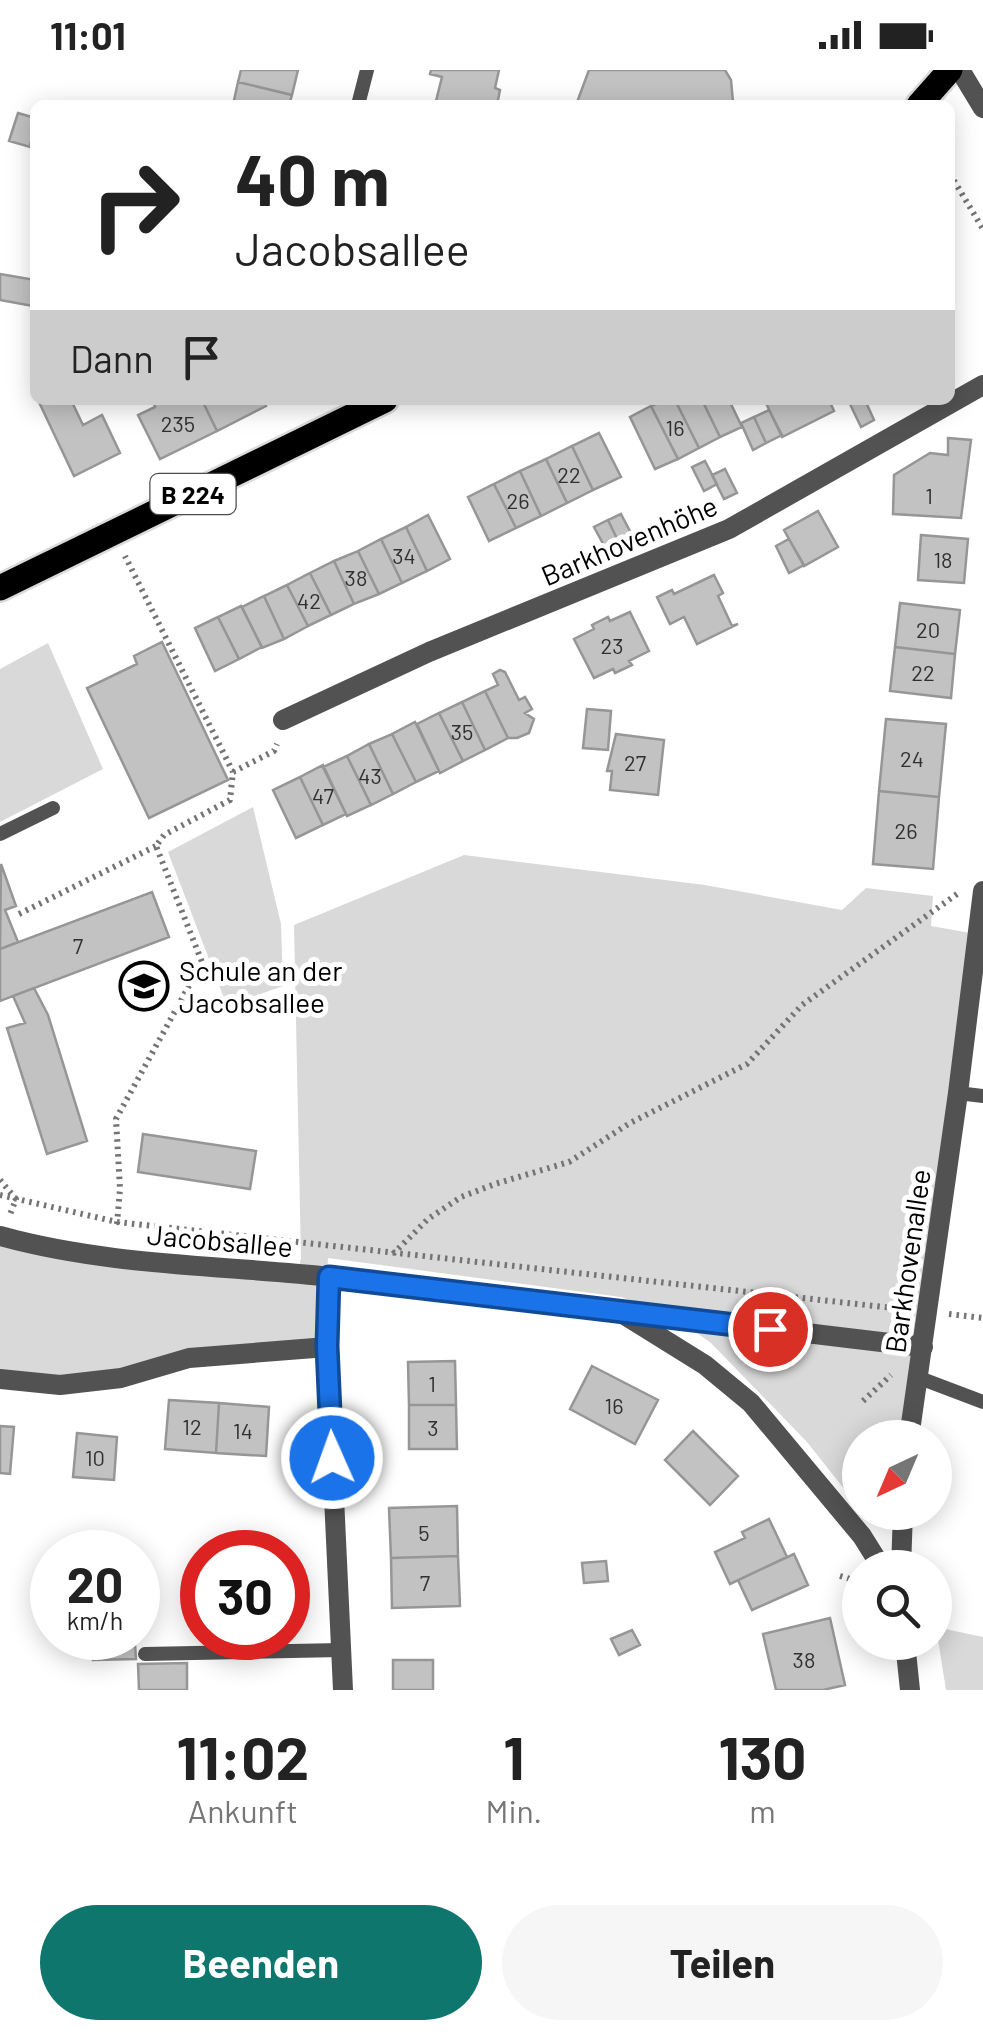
<!DOCTYPE html>
<html lang="de">
<meta charset="utf-8">
<style>
body{margin:0;font-family:Barlow,sans-serif;background:#f6f6f6;color:#222;height:100vh;display:flex;flex-direction:column;font-size:38px;white-space:nowrap}
*{box-sizing:border-box;margin:0}
p{font-size:32px;color:#767676}
.icon{flex:none;width:55px;height:55px;fill:none;stroke:currentColor;stroke-width:2;stroke-linecap:round;stroke-linejoin:round}
.map{position:relative;height:1620px;overflow:hidden}
.panel{display:flex;flex-direction:column;background:#fff;flex:1}
.panel>*{flex:none}
.top-card{position:absolute;left:30px;top:30px;width:925px;height:305px;border-radius:15px;box-shadow:0 5px 25px #0003;background:#fff;color:#222;overflow:hidden}
.needle{width:65px;rotate:224deg}
.buttons{position:absolute;left:842px;top:1350px;display:grid;gap:20px}
.buttons a{display:grid;place-items:center;width:110px;height:110px;border-radius:50%;background:#fff;box-shadow:0 5px 25px #0003;font-size:50px}
.speed{position:absolute;left:30px;top:1460px;display:flex;gap:20px;font-size:50px;font-weight:700;text-align:center}
.speed>*{display:grid;place-content:center;width:130px;height:130px;border-radius:50%;background:#fff;box-shadow:0 5px 25px #0003;line-height:1}
.speed small{font-size:25px;font-weight:400}
.speed .limit{border:15px solid #d22;background:#fff;color:#111}
.pin{position:absolute;display:grid;place-items:center;width:85px;height:85px;color:#fff;margin:-42px;border:5px solid #fff;border-radius:50%;box-shadow:0 2px 10px #0007}
.me{position:absolute;width:110px;margin:-55px;rotate:358deg;stroke-linejoin:round;filter:drop-shadow(0 0 8px #0008)}
.turn{display:flex;align-items:center;gap:35px;height:210px;padding:0 40px;font-size:45px}
.turn .icon{width:130px;height:130px;stroke-width:2.5}
.turn b{display:block;font-size:70px;line-height:85px}
.then{display:flex;align-items:center;height:95px;padding:0 40px;background:#0003;gap:20px;font-size:38px}
.eta{display:flex;justify-content:space-evenly;align-items:center;height:170px;text-align:center}
.eta b{font-size:60px;font-weight:700;line-height:70px}
.action{display:flex;gap:20px;margin-top:auto;padding:20px 40px}
.action a{flex:1;height:115px;border-radius:60px;background:#0f766e;color:#fff;font-size:40px;font-weight:700;line-height:115px;text-align:center}
.action a+a{background:#f6f6f6;color:#222}
.status{display:flex;justify-content:space-between;align-items:center;height:70px;padding:0 50px;background:#fff;direction:ltr}
.status svg{height:28px;fill:currentColor}
.map>svg:first-child{display:block}
.green{fill:#d9d9d9}
.building{fill:#c2c2c2;stroke:#969696;stroke-width:2.5}
.lines{fill:none;stroke-linecap:round;stroke-linejoin:round}
.primary-casing{stroke:#dbdbdb;stroke-width:30}
.path{stroke:#747474;stroke-width:6;stroke-dasharray:2.5 5;stroke-linecap:butt}
.service{stroke:#525252;stroke-width:14}
.minor{stroke:#525252;stroke-width:20}
.primary{stroke:#000;stroke-width:25}
.route-casing{stroke:#114b97;stroke-width:25}
.route{stroke:#1a73e8;stroke-width:18}
.labels{text-anchor:middle;dominant-baseline:central;stroke-width:10;stroke-linejoin:round;paint-order:stroke}
.number-label{font-size:22px;fill:#303030}
.shield{fill:#fff;stroke:#4c4c4c;stroke-width:2.5}
.shield-label{font-size:25px;font-weight:bold;fill:#000}
.street-label{font-size:28px;fill:#000;stroke:#fff}
.poi-label{font-size:28px;fill:#000;stroke:#fff;text-anchor:start}
</style>
<div class="status"><b>11:01</b><svg viewBox="0 0 49 12"><path d="M0 12V9h3v3zM5 12V6h3v6zM10 12V3h3v9zM15 12V0h3v12zM26 1h20v11H26zM47 4h2v5h-2z"/></svg></div>
<div class="map">
<svg width="983" height="1620" viewBox="0 0 983 1620">
<rect width="100%" height="100%" fill="#fff"/>
<path class="green" d="M48 573 103 699 0 752V599Z
M253 737 281 854 283 916 227 936 168 782Z
M464 785 705 815 842 840 866 818 933 826 931 856 976 864 908 1367 860 1368V1439L807 1372 711 1273 669 1243 621 1227 328 1188 323 1272 60 1314 0 1301V1166L297 1206 301 1188 294 855Z
M936 1557 983 1567V1620H946Z"/>
<path class="building" d="M241 0H298L292 25 238 12Z
M431 0H499L495 18 500 20 497 35H435L442 7 430 4Z
M589 0H725L731 10 733 32 732 35H576Z
M238 12 292 25 289 35H233Z
M18 43 35 48 30 77 9 71Z
M0 204 35 210 33 236 0 230Z
M38 330H71L83 355 102 345 120 383 74 406Z
M202 330 217 361 160 389 138 345 155 337 153 330Z
M202 330H263L266 336 217 361Z
M665 330H675L699 378 678 389 651 336Z
M675 330H702L720 367 699 378Z
M702 330H729L742 357 720 367Z
M829 330 834 341 782 367 765 331Z
M854 330H865L874 350 861 357 849 332Z
M651 336 678 389 655 399 630 347Z
M769 340 782 365 766 373 754 347Z
M754 347 766 373 753 380 741 353Z
M599 363 621 407 593 420 572 376Z
M948 368 971 370 961 448 893 444 894 405 930 383 948 385Z
M572 376 593 420 567 433 546 389Z
M546 389 567 433 541 446 520 401Z
M705 391 717 414 704 421 692 397Z
M725 399 737 423 724 429 712 405Z
M520 401 541 446 516 458 494 414Z
M494 414 516 458 489 471 468 427Z
M818 441 838 477 804 496 784 460Z
M621 444 634 469 620 475 608 450Z
M428 445 450 489 427 501 406 457Z
M608 450 620 475 607 481 594 457Z
M406 457 427 501 402 513 381 469Z
M921 465 968 469 964 513 918 510Z
M381 469 402 513 379 524 358 481Z
M789 469 804 495 789 503 776 476Z
M358 481 379 524 354 534 334 491Z
M334 491 354 534 331 545 310 503Z
M310 503 331 545 308 556 287 515Z
M714 505 723 523 718 526 732 556 738 554 697 574 684 547 670 554 657 527 672 520 674 524Z
M287 515 308 556 284 569 264 526Z
M264 526 284 569 262 578 242 537Z
M900 533 960 540 955 584 895 577Z
M241 536 262 577 239 589 218 547Z
M630 542 649 581 629 591 632 595 615 603 613 599 594 608 574 569 594 559 592 555 608 547 610 551Z
M218 547 239 589 215 601 195 558Z
M162 572 228 710 149 748 87 618 137 594 134 586Z
M895 577 955 584 951 628 890 621Z
M500 600 505 602 519 630 525 627 532 639 525 643 534 649 529 663 517 668H508L485 621 498 615 493 604Z
M485 621 508 668 485 680 462 632Z
M462 632 485 680 463 691 439 643Z
M587 639 611 641 608 680 583 678Z
M439 643 463 691 440 703 417 654Z
M886 649 946 654 939 727 879 721Z
M415 652 439 701 416 712 392 664Z
M392 664 416 712 393 724 369 674Z
M616 664 664 670 658 725 610 720 612 701H607Z
M369 674 393 724 371 735 347 686Z
M347 686 371 735 347 746 323 697Z
M323 695 346 744 323 755 300 707Z
M300 707 323 755 296 768 273 720Z
M879 721 939 727 933 799 873 794Z
M1 794 16 836 5 840 18 872 0 879Z
M152 822 169 867 0 931V879Z
M34 918 48 945 87 1071 47 1084 7 958 25 953 13 926Z
M143 1064 256 1081 250 1119 138 1102Z
M455 1291 456 1335H409L408 1292Z
M592 1296 658 1330 635 1374 570 1339Z
M169 1330 219 1333 216 1383 165 1379Z
M219 1333 269 1337 266 1386 216 1383Z
M409 1335H456L457 1379H409Z
M0 1356 14 1357 10 1404 0 1403Z
M693 1361 738 1406 710 1435 665 1390Z
M77 1363 117 1367 114 1410 73 1407Z
M457 1436 458 1486 391 1488 389 1438Z
M769 1449 787 1487 730 1514 715 1482 745 1468 742 1462Z
M794 1484 808 1515 752 1540 738 1510Z
M458 1486 460 1536 392 1538 391 1488Z
M606 1491 608 1511 584 1513 582 1493Z
M830 1548 845 1615 823 1620H776L763 1564Z
M632 1560 640 1575 619 1585 611 1569Z
M135 1574 136 1589 93 1590V1575Z
M393 1590H433V1620H393Z
M187 1593V1620H139L138 1594Z"/>
<g class="lines">
<g class="primary-casing">
<path id="primary" d="M919 35 950 0
M0 518 385 330"/>
</g>
<path class="path" d="M950 104 983 159
M233 702 274 681 277 674
M19 844 156 776
M0 1110 16 1129 9 1147
M0 1125 117 1152 902 1239
M117 1154 120 1119 116 1049 202 892 156 776 164 765 230 730 233 702 125 486
M393 1184 428 1149 461 1127 495 1114 569 1092 630 1053 747 994 802 935 957 824
M949 1244 983 1248
M863 1331 891 1305
M840 1506 860 1512
M935 1543 941 1547"/>
<path class="service" d="M358 35 367 0
M0 764 53 738
M958 1023 983 1026
M917 1307 983 1332
M145 1584 341 1580"/>
<path class="minor" d="M960 0 983 38
M283 650 429 582 729 459 983 315
M0 1166C108 1196 221 1195 332 1207 529 1228 726 1254 923 1277
M329 1207 327 1277 343 1620
M623 1244 705 1295 751 1333 862 1466 882 1498
M0 1309 60 1315 121 1308 189 1288 327 1277
M909 1368 958 1023 983 821
M901 1498 903 1442
M905 1572 910 1620"/>
<use href="#primary" class="primary"/>
</g>
<g class="lines">
<g class="route-casing">
<path id="route" d="M332 1388 327 1276 329 1207 770 1259"/>
</g>
<use href="#route" class="route"/>
</g>
<defs>
<g id="school-ring" transform="scale(2.5)"><circle r="9.5" fill="#fff" stroke="#000" stroke-width="1.5"/><path d="M0-5L7-2L0 1L-7-2ZM-4 1L0 2.5L4 1V4Q0 6-4 4Z" fill="#000"/></g>
</defs>
<g fill-rule="evenodd">
<use href="#school-ring" x="144" y="916"/>
</g>
<g class="labels">
<g class="number-label">
<text x="178" y="353">235</text>
<text x="675" y="357">16</text>
<text x="569" y="404">22</text>
<text x="929" y="425">1</text>
<text x="518" y="430">26</text>
<text x="404" y="485">34</text>
<text x="943" y="489">18</text>
<text x="356" y="507">38</text>
<text x="309" y="530">42</text>
<text x="928" y="559">20</text>
<text x="612" y="575">23</text>
<text x="923" y="602">22</text>
<text x="462" y="661">35</text>
<text x="912" y="688">24</text>
<text x="635" y="692">27</text>
<text x="370" y="705">43</text>
<text x="323" y="725">47</text>
<text x="906" y="760">26</text>
<text x="78" y="875">7</text>
<text x="432" y="1313">1</text>
<text x="614" y="1335">16</text>
<text x="192" y="1356">12</text>
<text x="433" y="1357">3</text>
<text x="243" y="1360">14</text>
<text x="95" y="1387">10</text>
<text x="424" y="1462">5</text>
<text x="425" y="1512">7</text>
<text x="804" y="1589">38</text>
</g>
<rect class="shield" x="150.5" y="404" width="85" height="40" rx="8"/>
<g class="shield-label">
<text x="193" y="424">B 224</text>
</g>
<g class="street-label">
<text transform="translate(629 470) rotate(-23)">Barkhovenhöhe</text>
<text transform="translate(220 1170) rotate(5)">Jacobsallee</text>
<text transform="translate(907 1191) rotate(-82)">Barkhovenallee</text>
</g>
<g class="poi-label">
<text x="179" y="900">Schule an der<tspan x="179" dy="32">Jacobsallee</tspan></text>
</g>
</g>
</svg>
<div class="buttons">
<a><svg class="needle" viewBox="-14 -14 28 28"><path d="M0-13l5 13h-10z" fill="#e53935"/><path d="M0 13l5-13h-10z" fill="#767676"/></svg></a>
<a><svg class="icon" aria-label="search" viewBox="0 0 24 24"><circle cx="10" cy="10" r="6"/><path d="M15 15l6 6"/></svg></a>
</div>
<div class="speed"><div>20<small>km/h</small></div><div class="limit">30</div></div>
<div class="pin" style="left:770px;top:1259px;background:#d93025"><svg class="icon" aria-label="arrive" viewBox="0 0 24 24"><path d="M6 21V4h12l-3 4 3 4H6"/></svg></div>
<svg class="me" style="left:332px;top:1388px" viewBox="-20 -20 40 40"><circle r="17" fill="#1a73e8" stroke="#fff" stroke-width="3"/><path d="M0-11L8 9 0 5-8 9z" fill="#fff"/></svg>
<div class="top-card">
<div class="turn"><svg class="icon" aria-label="right" viewBox="0 0 24 24"><path d="M7 20v-9h11M14 6l5 5-5 5"/></svg><div><b>40 m</b>Jacobsallee</div></div>
<div class="then">Dann<svg class="icon" aria-label="arrive" viewBox="0 0 24 24"><path d="M6 21V4h12l-3 4 3 4H6"/></svg></div>
</div>
</div>
<section class="panel">
<div class="eta">
<div><b>11:02</b><p>Ankunft</p></div>
<div><b>1</b><p>Min.</p></div>
<div><b>130</b><p>m</p></div>
</div>
<div class="action"><a>Beenden</a><a>Teilen</a></div>
</section>
